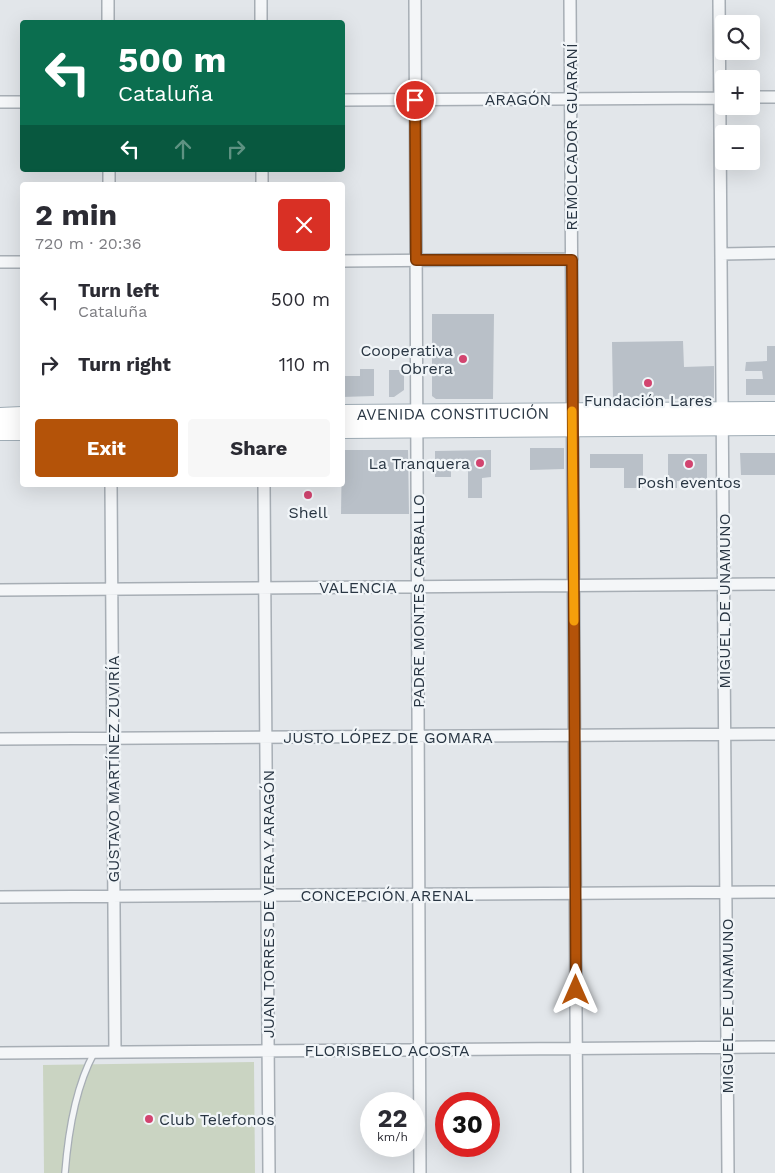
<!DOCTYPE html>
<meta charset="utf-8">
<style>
body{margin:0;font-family:"Work Sans",sans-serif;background:#f7f7f7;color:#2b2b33;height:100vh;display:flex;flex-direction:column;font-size:19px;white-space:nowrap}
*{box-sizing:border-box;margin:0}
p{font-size:16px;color:#7c7c81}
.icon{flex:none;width:28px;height:28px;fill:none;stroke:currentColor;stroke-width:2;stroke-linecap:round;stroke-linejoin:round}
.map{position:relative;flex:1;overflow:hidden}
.panel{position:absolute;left:20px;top:182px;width:325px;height:305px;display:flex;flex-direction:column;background:#fff;border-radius:5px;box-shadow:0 5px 20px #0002}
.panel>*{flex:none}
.top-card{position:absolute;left:20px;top:20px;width:325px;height:152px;border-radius:5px;box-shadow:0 5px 20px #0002;background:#0b6e4f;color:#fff;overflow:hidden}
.fabs{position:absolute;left:715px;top:15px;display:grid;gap:10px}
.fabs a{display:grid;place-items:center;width:45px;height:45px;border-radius:5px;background:#fff;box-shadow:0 5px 20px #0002;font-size:25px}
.speed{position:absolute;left:360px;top:1092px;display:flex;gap:10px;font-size:25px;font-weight:700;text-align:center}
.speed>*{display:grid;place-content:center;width:65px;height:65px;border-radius:50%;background:#fff;box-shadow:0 5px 20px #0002;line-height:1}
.speed small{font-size:12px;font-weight:400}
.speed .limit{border:8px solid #d22;background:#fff;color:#111}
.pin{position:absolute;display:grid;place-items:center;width:42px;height:42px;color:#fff;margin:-21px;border:2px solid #fff;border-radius:50%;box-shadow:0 1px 5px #0007}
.me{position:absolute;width:55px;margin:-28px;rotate:0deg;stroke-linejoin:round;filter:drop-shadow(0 0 4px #0008)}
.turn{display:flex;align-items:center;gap:18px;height:105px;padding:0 15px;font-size:22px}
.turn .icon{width:65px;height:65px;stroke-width:2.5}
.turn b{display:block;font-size:35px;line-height:42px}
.lanes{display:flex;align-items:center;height:48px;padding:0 15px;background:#0003;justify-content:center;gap:25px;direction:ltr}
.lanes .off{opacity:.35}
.round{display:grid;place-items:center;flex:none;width:52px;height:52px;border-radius:5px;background:#f7f7f7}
.head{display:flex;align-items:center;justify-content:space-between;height:85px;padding:0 15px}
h1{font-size:30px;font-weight:700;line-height:38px}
.primary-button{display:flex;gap:10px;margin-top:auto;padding:10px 15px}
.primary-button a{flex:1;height:58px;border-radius:5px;background:#b45309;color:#fff;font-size:20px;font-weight:700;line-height:58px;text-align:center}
.primary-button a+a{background:#f7f7f7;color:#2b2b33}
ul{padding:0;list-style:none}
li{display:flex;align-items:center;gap:15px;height:65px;padding:0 15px}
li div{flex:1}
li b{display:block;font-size:19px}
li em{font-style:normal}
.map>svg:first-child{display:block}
.green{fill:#cad4c2}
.building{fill:#b9c0c8}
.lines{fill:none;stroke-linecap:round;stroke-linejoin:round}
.service-casing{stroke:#a7aeb5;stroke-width:8}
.minor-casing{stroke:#a7aeb5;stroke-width:14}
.primary-casing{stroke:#a0adb6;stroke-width:20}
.service{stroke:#f4f6f8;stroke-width:5.5}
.minor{stroke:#f4f6f8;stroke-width:11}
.primary{stroke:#fff;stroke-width:18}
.route-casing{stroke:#753606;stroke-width:12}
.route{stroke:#b45309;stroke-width:9}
.slow{stroke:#f59e0b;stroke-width:9}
.poi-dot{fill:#d2446f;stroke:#f1f5f8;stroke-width:2}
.labels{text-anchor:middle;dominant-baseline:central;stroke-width:4.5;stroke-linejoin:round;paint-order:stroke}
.street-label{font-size:16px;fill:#293643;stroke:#f1f5f8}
.poi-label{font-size:16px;fill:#293643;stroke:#f1f5f8}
</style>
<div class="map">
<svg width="775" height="1173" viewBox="0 0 775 1173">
<rect width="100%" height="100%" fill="#e2e6ea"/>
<path class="green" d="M254 1062 255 1173H44L43 1065Z"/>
<path class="building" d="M432 314H494L493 399H436L432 396Z
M683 341 684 367 714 366V398L613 400 612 342Z
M767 346H775V395H746V379H763L762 371H745L746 362 767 361Z
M342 365H345V376H360V369H374V396L342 397Z
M389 370H404V390L394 397H389Z
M530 448H564V469L530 470Z
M342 450H408L409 514H341Z
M491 450V477L482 478V498H468V465L451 466V477H435V451Z
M740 453H775V475H741Z
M590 454H643V488H624V468H590Z
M668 454H707V481H677V488H668Z"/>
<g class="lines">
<g class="service-casing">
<path id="service" d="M65 1173C68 1134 75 1088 94 1053"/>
</g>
<g class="minor-casing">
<path id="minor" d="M108 0V22
M261 0V22
M415 0 420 1173
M570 0 577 1173
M719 0 728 1173
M751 97H775
M342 100 724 98
M0 102H22
M109 170V185
M262 170V185
M721 254 775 253
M342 261 572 259
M0 262H22
M111 485 115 1052
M264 485 269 1173
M0 590 775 584
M0 739 775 734
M0 897 775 892
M0 1053 775 1047"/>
</g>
<g class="primary-casing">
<g id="primary">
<path id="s1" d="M342 414 775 411"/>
<path d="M0 417 22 416"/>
<path d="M342 429 775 426"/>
<path d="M0 431H22"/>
</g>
</g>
<use href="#service" class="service"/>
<use href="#minor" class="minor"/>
<use href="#primary" class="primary"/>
</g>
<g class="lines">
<g class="route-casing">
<path id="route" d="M415 100 416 260H572L576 990"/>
</g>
<use href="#route" class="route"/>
<path class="slow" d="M572 411 574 621"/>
</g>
<g class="poi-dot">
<circle cx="463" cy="359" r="5"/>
<circle cx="648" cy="383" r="5"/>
<circle cx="480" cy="463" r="5"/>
<circle cx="689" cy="464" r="5"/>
<circle cx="308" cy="495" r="5"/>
<circle cx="149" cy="1119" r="5"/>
</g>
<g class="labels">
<g class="street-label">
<text x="518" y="99">ARAGÓN</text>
<text transform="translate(571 137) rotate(-90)">REMOLCADOR GUARANÍ</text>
<text stroke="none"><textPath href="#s1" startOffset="111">AVENIDA CONSTITUCIÓN</textPath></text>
<text x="358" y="587">VALENCIA</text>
<text transform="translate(418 601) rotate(-90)">PADRE MONTES CARBALLO</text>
<text transform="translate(724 601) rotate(-90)">MIGUEL DE UNAMUNO</text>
<text x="388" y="737">JUSTO LÓPEZ DE GOMARA</text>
<text transform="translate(113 769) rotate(-90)">GUSTAVO MARTÍNEZ ZUVIRÍA</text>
<text x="387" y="895">CONCEPCIÓN ARENAL</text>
<text transform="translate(268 904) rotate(-90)">JUAN TORRES DE VERA Y ARAGÓN</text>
<text transform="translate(727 1006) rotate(-90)">MIGUEL DE UNAMUNO</text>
<text x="387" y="1050">FLORISBELO ACOSTA</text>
</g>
<g class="poi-label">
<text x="453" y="350" text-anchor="end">Cooperativa<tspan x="453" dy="18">Obrera</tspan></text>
<text x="648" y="400">Fundación Lares</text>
<text x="470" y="463" text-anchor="end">La Tranquera</text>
<text x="689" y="482">Posh eventos</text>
<text x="308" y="512">Shell</text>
<text x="159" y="1119" text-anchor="start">Club Telefonos</text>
</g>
</g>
</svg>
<div class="fabs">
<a><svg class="icon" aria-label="search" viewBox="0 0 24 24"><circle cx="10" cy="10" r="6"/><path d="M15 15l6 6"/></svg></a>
<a>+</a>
<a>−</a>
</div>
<div class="speed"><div>22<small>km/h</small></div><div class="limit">30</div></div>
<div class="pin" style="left:415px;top:100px;background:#d93025"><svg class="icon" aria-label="arrive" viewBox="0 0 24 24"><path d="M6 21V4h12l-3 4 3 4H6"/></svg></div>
<svg class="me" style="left:576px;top:990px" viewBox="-20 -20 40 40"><path d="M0-17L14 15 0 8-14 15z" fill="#b45309" stroke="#fff" stroke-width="4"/></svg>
<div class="top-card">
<div class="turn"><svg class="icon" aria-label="left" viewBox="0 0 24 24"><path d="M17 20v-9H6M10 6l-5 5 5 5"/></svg><div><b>500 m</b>Cataluña</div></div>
<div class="lanes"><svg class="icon" aria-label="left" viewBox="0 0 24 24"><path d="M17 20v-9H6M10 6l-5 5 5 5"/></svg><svg class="icon off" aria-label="ahead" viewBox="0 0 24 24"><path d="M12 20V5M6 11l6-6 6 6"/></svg><svg class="icon off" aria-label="right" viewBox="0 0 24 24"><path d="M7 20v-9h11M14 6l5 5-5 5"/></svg></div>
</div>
<section class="panel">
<div class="head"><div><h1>2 min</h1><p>720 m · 20:36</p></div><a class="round" style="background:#d93025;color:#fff"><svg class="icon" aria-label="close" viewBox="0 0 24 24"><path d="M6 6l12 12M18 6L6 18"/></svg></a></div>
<ul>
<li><svg class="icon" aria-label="left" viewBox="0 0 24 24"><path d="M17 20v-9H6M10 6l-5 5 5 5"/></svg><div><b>Turn left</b><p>Cataluña</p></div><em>500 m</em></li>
<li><svg class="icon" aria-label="right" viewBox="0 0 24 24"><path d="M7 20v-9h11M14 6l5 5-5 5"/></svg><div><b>Turn right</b></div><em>110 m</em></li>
</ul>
<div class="primary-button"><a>Exit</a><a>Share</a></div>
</section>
</div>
